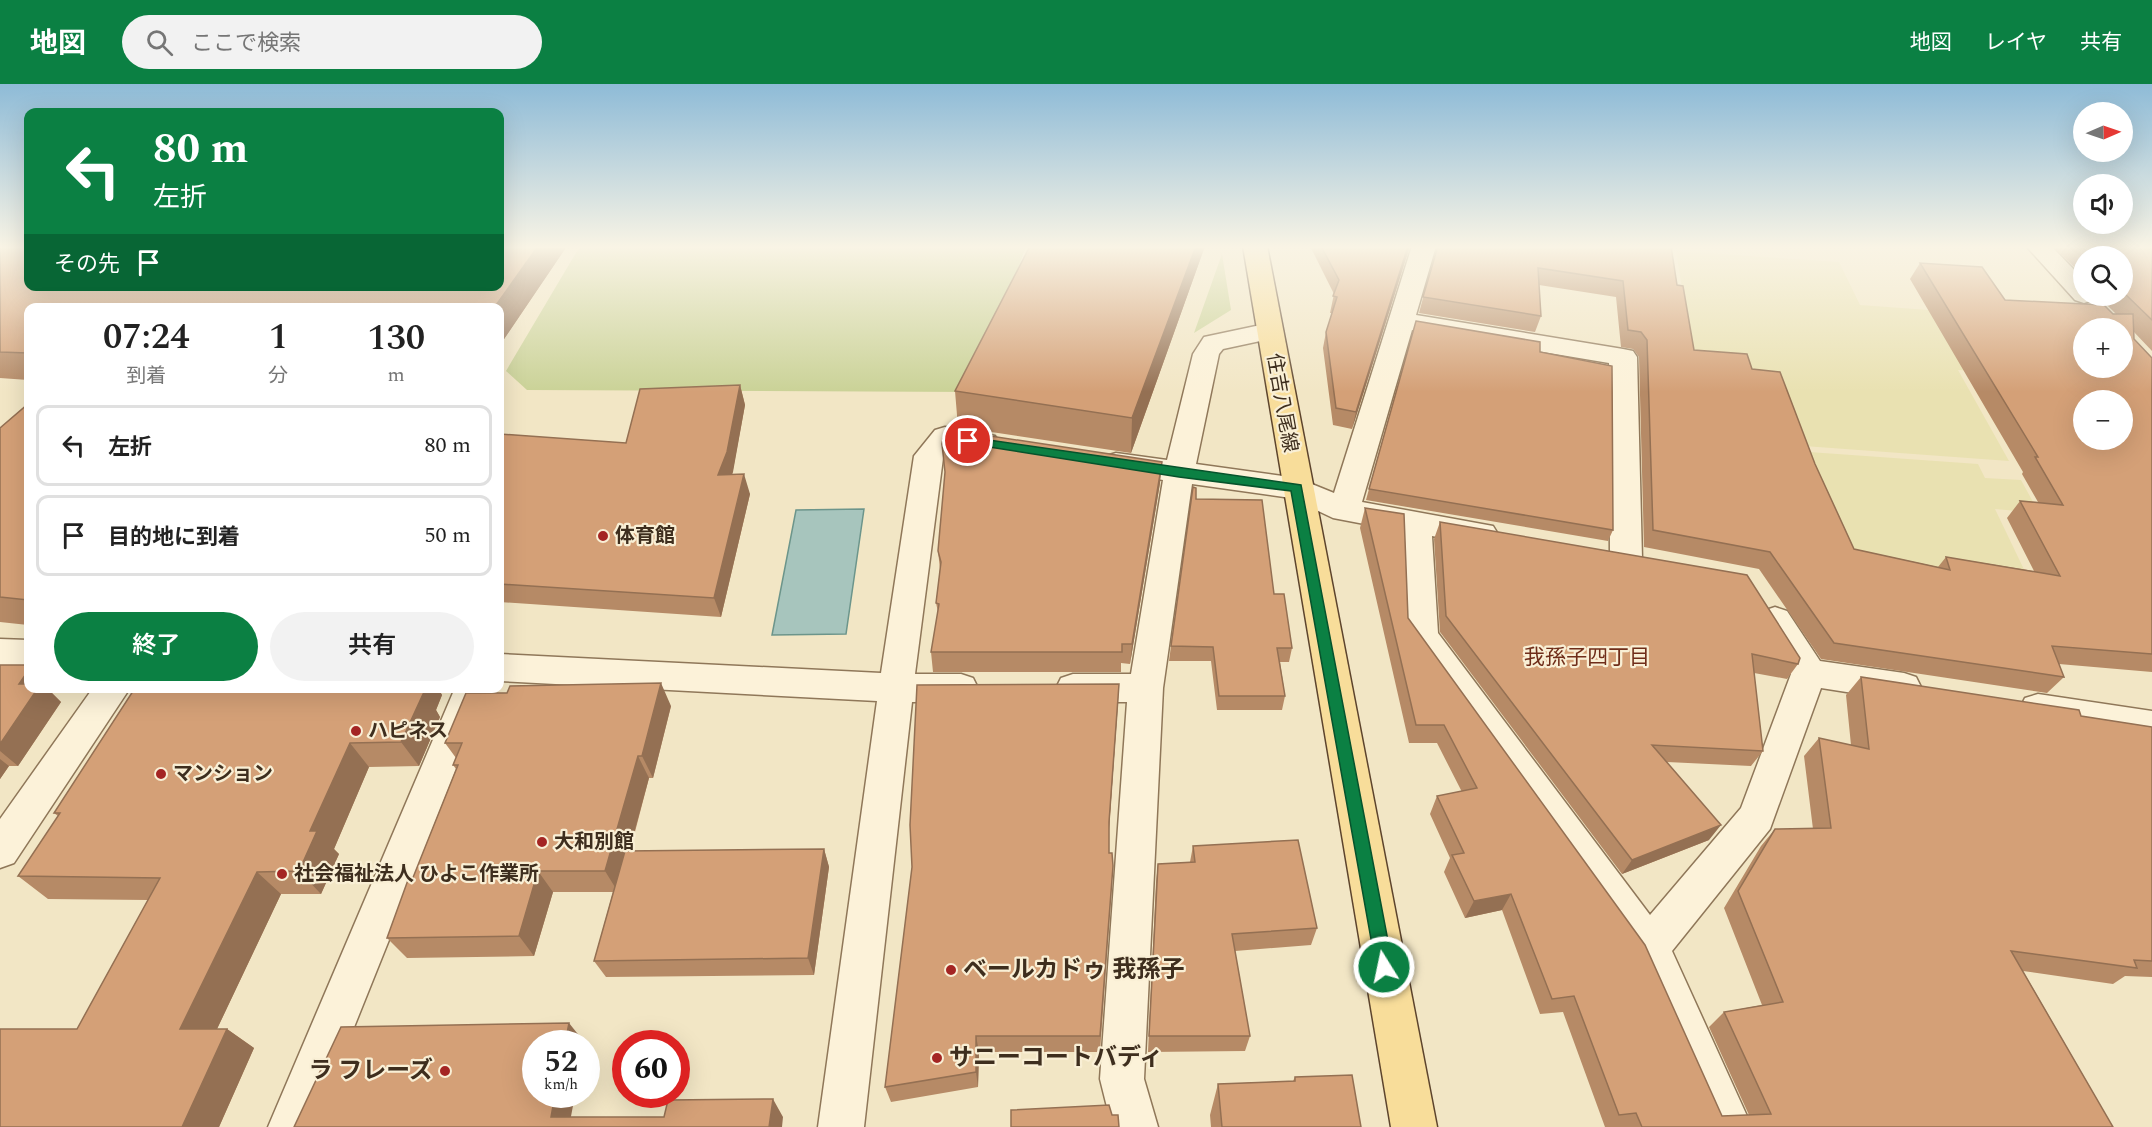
<!DOCTYPE html>
<html lang="ja">
<meta charset="utf-8">
<style>
body{margin:0;font-family:Spectral,"Noto Sans JP",serif;background:#f2f2f2;color:#222;height:100vh;display:flex;flex-direction:column;font-size:22px;white-space:nowrap}
*{box-sizing:border-box;margin:0}
p{font-size:20px;color:#767676}
.icon{flex:none;width:33px;height:33px;fill:none;stroke:currentColor;stroke-width:2;stroke-linecap:round;stroke-linejoin:round}
.map{position:relative;flex:1;overflow:hidden}
.details{position:absolute;left:24px;top:219px;width:480px;height:390px;display:flex;flex-direction:column;background:#fff;border-radius:12px;box-shadow:0 6px 24px #0002}
.details>*{flex:none}
.guide{position:absolute;left:24px;top:24px;width:480px;height:183px;border-radius:12px;box-shadow:0 6px 24px #0002;background:#0b8043;color:#fff;overflow:hidden}
.needle{width:39px;rotate:88deg}
.tools{position:absolute;left:2073px;top:18px;display:grid;gap:12px}
.tools a{display:grid;place-items:center;width:60px;height:60px;border-radius:50%;background:#fff;box-shadow:0 6px 24px #0002;font-size:30px}
.speed{position:absolute;left:522px;top:946px;display:flex;gap:12px;font-size:30px;font-weight:700;text-align:center}
.speed>*{display:grid;place-content:center;width:78px;height:78px;border-radius:50%;background:#fff;box-shadow:0 6px 24px #0002;line-height:1}
.speed small{font-size:15px;font-weight:400}
.speed .limit{border:9px solid #d22;background:#fff;color:#111}
.pin{position:absolute;display:grid;place-items:center;width:51px;height:51px;color:#fff;margin:-26px;border:3px solid #fff;border-radius:50%;box-shadow:0 2px 6px #0007}
.me{position:absolute;width:66px;margin:-33px;rotate:350deg;stroke-linejoin:round;filter:drop-shadow(0 0 4px #0008)}
.turn{display:flex;align-items:center;gap:21px;height:126px;padding:0 30px;font-size:27px}
.turn .icon{width:78px;height:78px;stroke-width:2.5}
.turn b{display:block;font-size:42px;line-height:51px}
.then{display:flex;align-items:center;height:57px;padding:0 30px;background:#0003;gap:12px;font-size:22px}
.eta{display:flex;justify-content:space-evenly;align-items:center;height:102px;text-align:center}
.eta b{font-size:36px;font-weight:600;line-height:42px}
.primary-button{display:flex;gap:12px;margin-top:auto;padding:12px 30px}
.primary-button a{flex:1;height:69px;border-radius:36px;background:#0b8043;color:#fff;font-size:24px;font-weight:600;line-height:69px;text-align:center}
.primary-button a+a{background:#f2f2f2;color:#222}
ul{padding:0;list-style:none}
li{display:flex;align-items:center;gap:18px;height:81px;margin:0 12px 9px;padding:0 18px;border:3px solid #e0e0e0;border-radius:12px}
li div{flex:1}
li b{display:block;font-size:22px}
li em{font-style:normal}
header{display:flex;align-items:center;gap:36px;box-sizing:border-box;height:84px;padding:0 30px;background:#0b8043;color:#fff}
header strong{font-size:28px}
nav{display:flex;gap:33px;margin-inline-start:auto;font-size:21px}
.search{width:420px;height:54px;background:#f2f2f2;display:flex;align-items:center;gap:15px;box-sizing:border-box;padding:0 21px;border-radius:33px;color:#767676;font-size:22px}
.map>svg:first-child{display:block}
.farmland{fill:#e9e1b1}
.green{fill:#cad297}
.water{fill:#a7c5bd;stroke:#6c958b;stroke-width:1.5}
.lines{fill:none;stroke-linecap:round;stroke-linejoin:round}
.street-casing{stroke:#8f7759;stroke-width:3}
.primary-casing{stroke:#5d442d;stroke-width:3}
.street{fill:#fcf2d9;fill-rule:evenodd}
.primary{fill:#f8dd9a;fill-rule:evenodd}
.wall{fill:#b68a66}
.shaded-wall{fill:#947053}
.building{fill:#d4a077;stroke:#947053;stroke-width:1.5;fill-rule:evenodd}
.route{fill:#0b8043;stroke:#07532c;stroke-width:1.5}
.poi-dot{fill:#a42523;stroke:#f9efd5;stroke-width:2}
.labels{text-anchor:middle;dominant-baseline:central;stroke-width:4.5;stroke-linejoin:round;paint-order:stroke}
.street-label{font-size:20px;fill:#3e2e1e;stroke:#f9efd5}
.poi-label{font-size:20px;font-weight:bold;fill:#3e2e1e;stroke:#f9efd5;text-anchor:start}
.neighbourhood-label{font-size:21px;fill:#6f2d19;stroke:#f9efd5}
.near-poi-label{font-size:24px;font-weight:bold;fill:#3e2e1e;stroke:#f9efd5;text-anchor:start}
</style>
<header>
<strong>地図</strong>
<div class="search"><svg class="icon" aria-label="search" viewBox="0 0 24 24"><circle cx="10" cy="10" r="6"/><path d="M15 15l6 6"/></svg>ここで検索</div>
<nav><a>地図</a><a>レイヤ</a><a>共有</a></nav>
</header>
<div class="map">
<svg width="2152" height="1043" viewBox="0 0 2152 1043">
<rect width="100%" height="100%" fill="#f2e6c5"/>
<path class="farmland" d="M1676 167 1839 178 1860 221 1997 231 2037 290 1958 286 2009 377 1804 362 1693 273Z
M1809 368 1978 380 1985 394 2021 396 2039 429 1995 425 2030 498 1833 468Z"/>
<path class="green" d="M580 162H1026L975 308 527 306 506 287Z
M1222 170 1231 226 1194 249Z"/>
<path class="water" d="M864 425 846 550 772 551 796 426Z"/>
<g class="lines">
<g class="street-casing">
<path id="street" d="M1412 162H1436L1416 231 1623 265 1633 267 1637 273 1642 475 1637 483 1626 487 1615 483 1610 475 1609 279 1412 246 1362 418 1493 442 1498 450 1493 458 1482 461 1432 452 1438 549 1650 831 1741 724 1791 590 1758 536 1763 527 1775 523 1787 527 1820 577 1904 589 1916 593 1921 603 1916 613 1904 617 1821 604 1770 745 1672 867 1752 1043H1706L1634 876 1409 561 1404 552 1401 447 1333 434 1291 414 1192 400 1163 604 1144 995 1158 1043H1112L1100 995 1127 618H1073L1061 614 1056 604 1061 594 1073 590H1131L1163 396 1106 386 1101 379 1106 372 1116 369 1167 376 1193 270 1204 253 1270 239 1279 241 1283 247 1279 253 1223 265 1219 270 1196 380 1297 394 1334 409Z
M2026 162H2051L2084 196V212H2096L2093 216 2084 219 2075 216Z
M945 343 995 352 1000 359 995 366 985 369 952 364 943 374 915 590H961L973 594 978 604 973 614 961 618H912L864 1043H818L877 617 500 597V570L881 589 914 372 935 346Z
M0 555 28 556V582L0 581Z
M93 604H130L14 779 0 784V735Z
M455 604H490L314 1043H268Z
M2038 610 2152 627V657L2025 634 2020 624 2025 614Z"/>
</g>
<g class="primary-casing">
<path id="primary" d="M1243 162H1267L1437 1043H1391Z"/>
</g>
<use href="#street" class="street"/>
<use href="#primary" class="primary"/>
</g>
<path class="wall" d="M0 162 28 202H500V162H567L500 261 28 224V296L0 294Z
M1205 162 1131 369 958 343 955 307Z
M1310 162H1410L1352 345 1333 341 1323 264 1326 248 1332 229H1330L1334 210Z
M1437 162H1671L1677 201 1694 266 1752 285 1815 380 1854 465 1938 483 1946 473 2034 487 2007 434 2020 417 2038 418 2022 390 2023 388 1910 195 1920 179 2005 216 2116 230 2098 212H2122V172H2084V192L2052 162H2152V267L2134 248V255L2152 274V588L2059 580 2064 593 2047 609 1821 575 1759 485 1644 463 1639 273 1633 265 1621 263 1616 213 1539 201 1541 232 1535 248 1419 229Z
M1540 268 1613 446 1608 457 1366 416 1369 405Z
M740 301 745 321 732 391 750 410 721 533 500 518V350L626 359Z
M28 320V541L0 538V344Z
M1160 399 1130 580 1121 579V588H933L931 568 938 528 936 519 940 485 938 467Z
M1196 415 1274 510 1292 564 1289 578H1280L1285 612 1282 626H1217L1211 577H1169L1171 562Z
M1365 424 1408 534 1722 1032 1749 1031 1709 943 1724 928 1762 921 1724 824 1761 762 1775 745H1813L1804 672 1819 654 1851 661 1846 611 1861 593 2081 632 2152 643V893L2125 892 2113 900 2023 887 2113 1043H1605L1563 928 1540 930 1502 826 1465 834 1444 788 1450 774 1430 730 1437 712 1462 708 1437 659H1409L1360 444Z
M1440 438 1798 580 1787 595 1754 589 1763 667 1751 682 1667 678 1709 756 1622 790 1440 548 1434 455Z
M0 581 48 605 61 618 18 682H9L0 695Z
M1119 600 1109 747V769L1112 800 1100 968H979L978 1003 891 1018 885 1003 912 783Z
M135 604H438L442 611 436 626 440 633 419 682 369 683 334 765 339 770 321 810H281L217 945H227L254 964 219 1043H0L77 945 148 816 48 815 18 792 58 732 54 729Z
M671 622 653 694H649L630 767 824 765 829 783 814 891 606 893 594 877 613 808H553L534 872 407 874 387 854 412 796 456 685 453 681 456 674 445 659Z
M1193 762 1317 844 1311 861 1235 867 1250 952 1245 967 1148 968 1156 798 1158 780 1190 778Z
M1295 993 1361 1043H1211L1210 1031 1218 1000 1293 997Z"/>
<path class="shaded-wall" d="M538 162H567L500 261V224H494Z
M1196 162H1205L1131 369 1132 334Z
M1408 162H1410L1352 345 1356 328Z
M740 301 745 321 733 388 724 410 718 391Z
M1162 378 1160 399 1130 580 1132 560Z
M744 390 750 410 721 533 714 514Z
M28 587V604H49L48 605 61 618 18 682 0 667V660L19 600Z
M661 599 671 622 653 694 642 672Z
M1119 600 1118 620 1108 757 1109 738Z
M418 604H438L442 611 436 626 440 633 419 682 401 658Z
M350 659 369 683 334 765 339 770 321 810 299 787 310 747Z
M638 672 649 694 618 808 605 787Z
M0 675 9 682 0 695Z
M1721 741 1709 756 1622 790 1632 776Z
M824 765 829 783 814 891 808 874Z
M538 787 553 808 534 872 519 852Z
M257 788 281 810 208 964 180 945Z
M1511 810 1502 826 1465 834 1474 817Z
M569 939 585 959 584 960H565Z
M227 945 254 964 219 1043H182Z
M976 952 979 968 978 1003 976 988Z
M555 1011H575L569 1043 551 1033Z
M773 1015 783 1033 782 1043H769Z"/>
<path class="building" d="M0 162H28V202H500V162H538L494 224H28V269L0 268Z
M1030 162H1196L1132 334 955 307Z
M1321 162H1408L1356 328 1336 324 1326 248 1337 213 1333 212 1339 196Z
M1438 162H1671L1677 201 1683 202 1694 266 1747 270 1752 285 1780 288 1815 380 1854 465 1950 486 1946 473 2060 492 2020 417 2063 421 2035 373H2038L1920 179 1982 183 2005 216 2104 221 2113 230H2133L2134 255 2152 274V570L2052 562 2064 593 1834 559 1770 468 1653 446 1647 256 1641 248 1628 246 1623 197 1538 184 1541 232 1423 213ZM2084 244H2122V284H2084ZM2084 316H2122V356H2084Z
M2081 162H2152V236L2122 207V172H2092Z
M1416 237 1540 258V268L1612 282 1613 446 1369 405Z
M740 301 727 368 718 391 744 390 714 514 500 500V350L626 359 640 305Z
M28 320V516L0 513V344Z
M951 346 1162 378 1132 560H1122V568H931L939 520 936 519 941 478 938 467 945 388 942 360 943 355Z
M1193 403 1196 404V415L1262 416 1274 510H1284L1292 564H1277L1285 612H1219L1213 563 1171 562Z
M1365 424 1404 430 1408 534 1645 861 1722 1032 1771 1030 1724 928 1783 918 1738 807 1775 745 1831 744 1819 654 1869 665 1861 593 2079 626 2081 632 2152 643V877L2134 876 2137 884 2011 867 2113 1043H1642L1636 1029 1619 1031 1574 912 1552 915 1511 810 1474 817 1452 771 1464 769 1437 712 1477 704 1444 641H1416Z
M1440 438 1747 491 1800 574 1798 580 1752 570 1763 667 1652 661 1721 741 1632 776 1446 532Z
M0 581H28V587L19 600H28V604H38L0 660Z
M661 599 642 672H638L605 787H538L519 852 387 854 408 796H412L458 681H453L462 659H445L466 609H507L510 602Z
M1119 600 1109 738V769H1112L1113 782 1100 952H976V988L885 1003 912 783 910 741 917 601Z
M135 604H418L416 608H424L401 658 350 659 310 747H317L299 787 257 788 180 945H227L182 1043H0V945H77L160 794 18 792 60 729H54Z
M1298 756 1317 844 1232 850 1250 952H1149L1158 780 1195 778 1193 762Z
M824 765 808 874 594 877 625 767Z
M569 939 565 960H536V1011H555L551 1033H664L668 1016 773 1015 769 1043H294L341 943Z
M1352 991 1361 1043H1222L1218 1000 1295 997V993Z
M1109 1021 1112 1031H1118L1119 1043H1011V1026Z"/>
<linearGradient id="sky" x2="0" y2="1"><stop stop-color="#8ebbd7"/><stop offset="0.53" stop-color="#f9f4e5"/><stop offset="1" stop-color="#f9f4e5" stop-opacity="0"/></linearGradient>
<rect width="2152" height="308" fill="url(#sky)"/>
<path class="route" d="M968 353 1301 401 1393 883 1390 889 1384 891 1378 889 1376 883 1291 407 1179 393 964 359 962 357Z"/>
<g class="poi-dot">
<circle cx="603" cy="452" r="6"/>
<circle cx="356" cy="647" r="6"/>
<circle cx="161" cy="690" r="6"/>
<circle cx="542" cy="758" r="6"/>
<circle cx="282" cy="790" r="6"/>
<circle cx="951" cy="886" r="6"/>
<circle cx="937" cy="974" r="6"/>
<circle cx="445" cy="987" r="6"/>
</g>
<g class="labels">
<g class="street-label">
<text transform="translate(1282 319) rotate(80)">住吉八尾線</text>
</g>
<g class="poi-label">
<text x="615" y="452">体育館</text>
<text x="368" y="647">ハピネス</text>
<text x="173" y="690">マンション</text>
<text x="554" y="758">大和別館</text>
<text x="294" y="790">社会福祉法人 ひよこ作業所</text>
</g>
<g class="neighbourhood-label">
<text x="1587" y="574">我孫子四丁目</text>
</g>
<g class="near-poi-label">
<text x="963" y="886">ベールカドゥ 我孫子</text>
<text x="949" y="974">サニーコートバディ</text>
<text x="433" y="987" text-anchor="end">ラ フレーズ</text>
</g>
</g>
</svg>
<div class="tools">
<a><svg class="needle" viewBox="-14 -14 28 28"><path d="M0-13l5 13h-10z" fill="#e53935"/><path d="M0 13l5-13h-10z" fill="#767676"/></svg></a>
<a><svg class="icon" aria-label="sound" viewBox="0 0 24 24"><path d="M4 9h4l5-4v14l-5-4H4zM17 9q2 3 0 6"/></svg></a>
<a><svg class="icon" aria-label="search" viewBox="0 0 24 24"><circle cx="10" cy="10" r="6"/><path d="M15 15l6 6"/></svg></a>
<a>+</a>
<a>−</a>
</div>
<div class="speed"><div>52<small>km/h</small></div><div class="limit">60</div></div>
<div class="pin" style="left:968px;top:357px;background:#d93025"><svg class="icon" aria-label="arrive" viewBox="0 0 24 24"><path d="M6 21V4h12l-3 4 3 4H6"/></svg></div>
<svg class="me" style="left:1384px;top:883px" viewBox="-20 -20 40 40"><circle r="17" fill="#0b8043" stroke="#fff" stroke-width="3"/><path d="M0-11L8 9 0 5-8 9z" fill="#fff"/></svg>
<div class="guide">
<div class="turn"><svg class="icon" aria-label="left" viewBox="0 0 24 24"><path d="M17 20v-9H6M10 6l-5 5 5 5"/></svg><div><b>80 m</b>左折</div></div>
<div class="then">その先<svg class="icon" aria-label="arrive" viewBox="0 0 24 24"><path d="M6 21V4h12l-3 4 3 4H6"/></svg></div>
</div>
<section class="details">
<div class="eta">
<div><b>07:24</b><p>到着</p></div>
<div><b>1</b><p>分</p></div>
<div><b>130</b><p>m</p></div>
</div>
<ul>
<li><svg class="icon" aria-label="left" viewBox="0 0 24 24"><path d="M17 20v-9H6M10 6l-5 5 5 5"/></svg><div><b>左折</b></div><em>80 m</em></li>
<li><svg class="icon" aria-label="arrive" viewBox="0 0 24 24"><path d="M6 21V4h12l-3 4 3 4H6"/></svg><div><b>目的地に到着</b></div><em>50 m</em></li>
</ul>
<div class="primary-button"><a>終了</a><a>共有</a></div>
</section>
</div>
